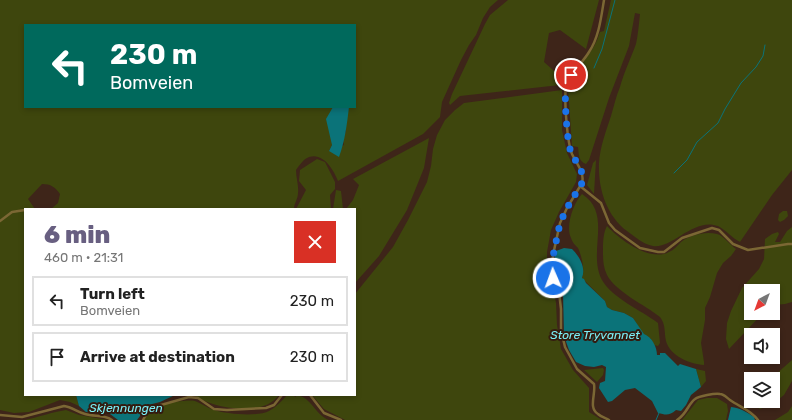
<!DOCTYPE html>
<meta charset="utf-8">
<style>
body{margin:0;font-family:Rubik,sans-serif;background:#f6f6f6;color:#222;height:100vh;display:flex;flex-direction:column;font-size:15px;white-space:nowrap}
*{box-sizing:border-box;margin:0}
p{font-size:13px;color:#767676}
.icon{flex:none;width:22px;height:22px;fill:none;stroke:currentColor;stroke-width:2;stroke-linecap:round;stroke-linejoin:round}
.map{position:relative;flex:1;overflow:hidden}
.side{position:absolute;left:24px;top:208px;width:332px;height:188px;display:flex;flex-direction:column;background:#fff;border-radius:0px;box-shadow:0 2px 6px #0003}
.side>*{flex:none}
.hud{position:absolute;left:24px;top:24px;width:332px;height:84px;border-radius:0px;box-shadow:0 2px 6px #0003;background:#00695c;color:#fff;overflow:hidden}
.needle{width:26px;rotate:221deg}
.tools{position:absolute;left:744px;top:284px;display:grid;gap:8px}
.tools a{display:grid;place-items:center;width:36px;height:36px;border-radius:0px;background:#fff;box-shadow:0 2px 6px #0003;font-size:20px}
.pin{position:absolute;display:grid;place-items:center;width:34px;height:34px;color:#fff;margin:-17px;border:2px solid #fff;border-radius:50%;box-shadow:0 1px 4px #0007}
.me{position:absolute;width:44px;margin:-22px;rotate:358deg;stroke-linejoin:round;filter:drop-shadow(0 0 3px #0008)}
.turn{display:flex;align-items:center;gap:14px;height:84px;padding:0 20px;font-size:18px}
.turn .icon{width:52px;height:52px;stroke-width:2.5}
.turn b{display:block;font-size:28px;line-height:34px}
.round{display:grid;place-items:center;flex:none;width:42px;height:42px;border-radius:0px;background:#f6f6f6}
.head{display:flex;align-items:center;justify-content:space-between;height:68px;padding:0 20px}
h1{font-size:24px;font-weight:800;line-height:30px;color:#685f81}
ul{padding:0;list-style:none}
li{display:flex;align-items:center;gap:12px;height:50px;margin:0 8px 6px;padding:0 12px;border:2px solid #e0e0e0;border-radius:0px}
li div{flex:1}
li b{display:block;font-size:15px}
li em{font-style:normal}
.map>svg:first-child{display:block}
.green{fill:#3e460d;fill-rule:evenodd}
.water{fill:#0b7379}
.lines{fill:none;stroke-linecap:round;stroke-linejoin:round}
.stream{stroke:#0b7379;stroke-width:1}
.minor{stroke:#7b6734;stroke-width:2.5}
.route{stroke:#1a73e8;stroke-width:7;stroke-dasharray:0 12.6}
.labels{text-anchor:middle;dominant-baseline:central;stroke-width:4;stroke-linejoin:round;paint-order:stroke}
.water-label{font-size:12px;font-style:italic;fill:#7bf1f9;stroke:#341b0f}
</style>
<div class="map">
<svg width="792" height="420" viewBox="0 0 792 420">
<rect width="100%" height="100%" fill="#3e2519"/>
<path class="green" d="M0 0H498L490 7 483 18 476 35 469 45 461 60 442 102 440 117 423 134 338 181C333 168 320 148 304 160 301 163 298 167 296 170 296 178 299 186 298 193 298 199 294 203 294 209H51L58 203 60 194C55 187 51 184 42 184L28 199 35 209H25V395H76L79 406 70 402 60 400 29 412 14 413 0 410ZM25 25H355V107H349L346 119V131L343 140 344 145 329 151 332 145 333 107H25Z
M508 0H599L586 49 560 30 549 33 544 62 562 78 560 85 460 96 450 105 449 103 452 94 485 24 490 15Z
M611 0H792V170L772 195 740 242C732 238 726 230 718 226 694 217 672 249 653 246 643 244 635 237 627 231 606 215 598 188 599 163 600 147 606 131 611 116 614 106 616 96 620 87 624 72 631 58 636 44 638 35 639 23 640 14L635 13 629 46 609 98 589 160 586 164C578 161 579 154 578 147L572 146 568 88 569 83C579 64 594 53 600 32L604 31Z
M562 90V130L567 153 577 174 576 182 559 212 551 230 547 252V272L553 287 556 303 557 325 561 349 573 370 589 388V412L602 420H345L324 409 312 395H355V294L393 247 408 220 427 182 431 166 433 149 437 135 445 120 455 110 464 103Z
M429 138 424 168 407 210 379 256 355 283V209H346L353 200 359 185 353 179Z
M317 159 325 162 335 182V189L330 195 331 209H296L306 190 299 181 300 170Z
M596 160 594 194 587 185 593 163Z
M336 190 341 191 343 209H344H333Z
M582 194C613 214 587 252 602 280 612 298 641 310 658 323L660 343 658 346 654 345 651 339 644 335 633 318 624 313 612 310 607 307 605 301 582 278C585 270 582 257 578 248 575 245 572 242 571 238 565 226 574 202 582 194Z
M783 211H787L788 216 784 220 780 222 778 220 779 214Z
M607 226C620 240 650 262 669 252 674 250 677 246 681 242 690 235 705 231 717 234 723 235 730 245 736 249L731 256 723 263 717 273 710 297 705 308V320L701 343 704 362V365C690 364 670 356 666 341 664 332 666 325 660 317 645 305 616 292 607 275 603 267 603 259 603 251 603 243 603 233 607 226Z
M792 227V302L785 304 773 305V291H751V313H763L729 349 726 339 727 323 731 311 742 288 759 269 764 259 765 239 772 234 778 232 779 234 775 242H780L787 231Z
M792 360V381L784 395 774 403 760 409 752 404 751 401H773V379H764L775 375Z
M603 368 604 370 603 375 597 382 584 370Z
M696 369 705 371 706 381 701 387Z
M193 395H279C265 414 233 410 213 404 206 402 199 398 193 395Z
M287 395H292L296 397V395C312 397 315 415 329 420H143C146 416 148 411 153 408 159 404 187 399 195 401 201 403 207 408 214 410 226 414 258 417 269 411 276 407 282 401 287 395Z
M707 398H717L727 404 728 411 726 420H682L698 400Z
M792 406V420H775L788 412Z
M66 410 79 415 108 420H25C39 417 52 412 66 410Z"/>
<path class="water" d="M333 107H349C347 124 345 141 339 157L329 151 332 145 326 119Z
M564 248 572 249C580 257 586 268 582 278L584 279 586 283 605 301 607 307 612 310 624 313 633 318 644 334C652 337 657 347 657 355H660V353H665L678 366 680 364 696 369 701 387 691 395 686 405 681 411 676 410C669 416 666 415 658 413L652 401 635 388 625 390 612 401 608 402 599 388 600 383 605 381 606 367 602 365 594 367 585 366 576 362 569 350 564 336 563 293C562 288 560 285 557 281 552 271 554 261 556 251Z
M76 395H175L160 402 148 405 137 420H118L106 411 102 410 86 412 79 406Z
M731 407C740 408 747 412 754 417L755 420H728Z"/>
<g class="lines">
<path class="stream" d="M594 68 602 49 615 0
M674 173 687 160 697 142 718 123 725 109 741 83 756 67 763 56 765 45
M656 420 659 413"/>
<path class="minor" d="M604 0C601 18 599 37 589 52 582 64 570 72 566 86 564 99 567 142 572 154 576 163 585 173 582 183L567 208 560 223 553 255 552 270 559 292 561 309V330L565 347 577 369 594 384C596 394 588 408 598 414 601 417 606 418 609 420
M580 186 601 203 609 223 615 230 640 248 658 252H664L682 238 712 228 719 230 733 244 748 250 788 244H792
M0 221 12 212 25 210
M310 395 324 413 341 420
M0 415 22 417 64 406C72 407 77 412 85 414 94 417 104 414 112 420
M143 420 148 411 154 407 189 397 198 398 214 409 227 410 266 408 274 405 282 395
M677 420C687 414 688 404 695 399 699 396 715 393 720 394 724 394 727 398 730 400 740 407 751 410 758 420"/>
</g>
<g class="lines">
<path class="route" d="M553 278 552 270V261L560 223 567 208 582 183C586 171 573 160 570 149 567 139 564 96 566 86 567 82 568 79 571 75"/>
</g>
<g class="labels">
<g class="water-label">
<text x="595" y="335">Store Tryvannet</text>
<text x="126" y="408">Skjennungen</text>
</g>
</g>
</svg>
<div class="tools">
<a><svg class="needle" viewBox="-14 -14 28 28"><path d="M0-13l5 13h-10z" fill="#e53935"/><path d="M0 13l5-13h-10z" fill="#767676"/></svg></a>
<a><svg class="icon" aria-label="sound" viewBox="0 0 24 24"><path d="M4 9h4l5-4v14l-5-4H4zM17 9q2 3 0 6"/></svg></a>
<a><svg class="icon" aria-label="layers" viewBox="0 0 24 24"><path d="M12 4l9 5-9 5-9-5zM3 14l9 5 9-5"/></svg></a>
</div>
<div class="pin" style="left:571px;top:75px;background:#d93025"><svg class="icon" aria-label="arrive" viewBox="0 0 24 24"><path d="M6 21V4h12l-3 4 3 4H6"/></svg></div>
<svg class="me" style="left:553px;top:278px" viewBox="-20 -20 40 40"><circle r="17" fill="#1a73e8" stroke="#fff" stroke-width="3"/><path d="M0-11L8 9 0 5-8 9z" fill="#fff"/></svg>
<div class="hud">
<div class="turn"><svg class="icon" aria-label="left" viewBox="0 0 24 24"><path d="M17 20v-9H6M10 6l-5 5 5 5"/></svg><div><b>230 m</b>Bomveien</div></div>
</div>
<section class="side">
<div class="head"><div><h1>6 min</h1><p>460 m · 21:31</p></div><a class="round" style="background:#d93025;color:#fff"><svg class="icon" aria-label="close" viewBox="0 0 24 24"><path d="M6 6l12 12M18 6L6 18"/></svg></a></div>
<ul>
<li><svg class="icon" aria-label="left" viewBox="0 0 24 24"><path d="M17 20v-9H6M10 6l-5 5 5 5"/></svg><div><b>Turn left</b><p>Bomveien</p></div><em>230 m</em></li>
<li><svg class="icon" aria-label="arrive" viewBox="0 0 24 24"><path d="M6 21V4h12l-3 4 3 4H6"/></svg><div><b>Arrive at destination</b></div><em>230 m</em></li>
</ul>
</section>
</div>
